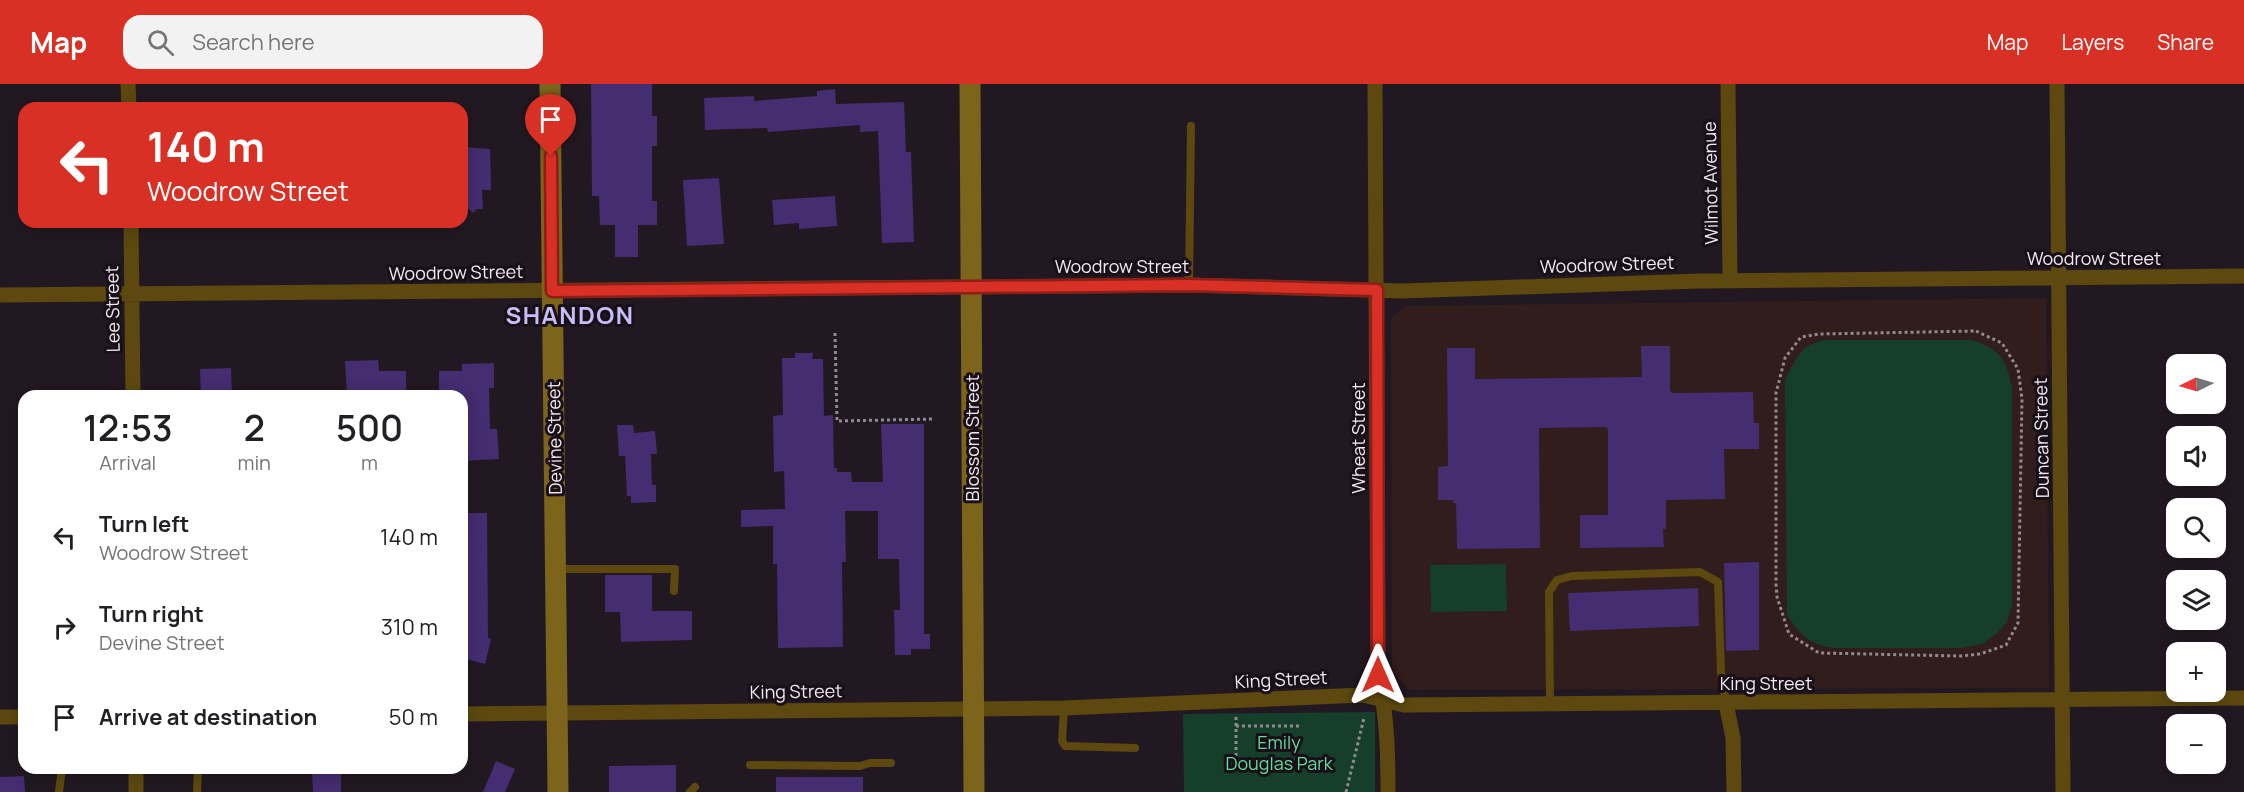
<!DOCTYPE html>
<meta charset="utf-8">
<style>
body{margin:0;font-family:Manrope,sans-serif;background:#f2f2f2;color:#202124;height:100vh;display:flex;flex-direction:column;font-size:22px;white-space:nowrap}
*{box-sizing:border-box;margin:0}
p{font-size:20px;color:#757577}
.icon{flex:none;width:33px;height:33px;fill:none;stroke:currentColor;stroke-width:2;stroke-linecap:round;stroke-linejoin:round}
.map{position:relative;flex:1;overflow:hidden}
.side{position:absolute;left:18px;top:306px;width:450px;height:384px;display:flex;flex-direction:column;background:#fff;border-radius:18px;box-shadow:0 3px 15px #0003}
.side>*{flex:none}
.top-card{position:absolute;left:18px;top:18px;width:450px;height:126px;border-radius:18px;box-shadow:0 3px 15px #0003;background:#d93025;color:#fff;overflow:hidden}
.needle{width:39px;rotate:265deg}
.tools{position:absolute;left:2166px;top:270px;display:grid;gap:12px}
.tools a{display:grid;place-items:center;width:60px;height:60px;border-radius:12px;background:#fff;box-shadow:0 3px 15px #0003;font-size:30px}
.pin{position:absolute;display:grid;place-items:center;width:51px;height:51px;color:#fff;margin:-62px -26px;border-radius:50% 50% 50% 0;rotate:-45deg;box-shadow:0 0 6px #0007}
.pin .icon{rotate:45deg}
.me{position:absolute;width:66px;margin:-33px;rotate:0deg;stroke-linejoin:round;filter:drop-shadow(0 0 4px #0008)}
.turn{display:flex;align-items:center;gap:21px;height:126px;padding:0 30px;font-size:27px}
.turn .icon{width:78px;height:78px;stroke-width:2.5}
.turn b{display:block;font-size:42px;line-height:51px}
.eta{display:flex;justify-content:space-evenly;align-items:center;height:102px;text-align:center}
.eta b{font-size:36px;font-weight:600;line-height:42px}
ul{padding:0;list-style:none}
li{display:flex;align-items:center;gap:18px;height:90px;padding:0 30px}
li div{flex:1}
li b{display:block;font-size:22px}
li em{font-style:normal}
header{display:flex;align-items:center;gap:36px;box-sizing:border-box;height:84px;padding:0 30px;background:#d93025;color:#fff}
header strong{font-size:28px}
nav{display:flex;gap:33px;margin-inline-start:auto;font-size:21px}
.search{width:420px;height:54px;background:#f2f2f2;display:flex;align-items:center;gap:15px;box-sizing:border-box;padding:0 21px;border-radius:18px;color:#757577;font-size:22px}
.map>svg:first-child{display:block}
.education{fill:#301d1c}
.green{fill:#153f2a}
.building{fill:#442d70}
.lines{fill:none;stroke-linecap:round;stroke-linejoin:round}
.path{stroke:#928991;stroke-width:3;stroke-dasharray:3 3;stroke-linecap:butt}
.lane{stroke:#5d490f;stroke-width:8}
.street{stroke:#5d490f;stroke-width:15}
.secondary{stroke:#7c641b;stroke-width:21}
.route-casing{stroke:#8d1f18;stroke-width:15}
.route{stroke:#d93025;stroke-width:10}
.labels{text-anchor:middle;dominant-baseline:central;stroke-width:6;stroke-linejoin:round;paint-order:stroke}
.street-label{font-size:18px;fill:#f1eaf0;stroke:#190f18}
.park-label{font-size:18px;fill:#62dc9d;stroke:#190f18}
.district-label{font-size:24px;font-weight:bold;letter-spacing:1.5px;fill:#c8bef7;stroke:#190f18}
</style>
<header>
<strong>Map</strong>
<div class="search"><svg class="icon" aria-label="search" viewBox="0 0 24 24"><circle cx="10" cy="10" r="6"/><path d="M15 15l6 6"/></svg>Search here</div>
<nav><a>Map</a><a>Layers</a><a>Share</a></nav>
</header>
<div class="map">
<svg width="2244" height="708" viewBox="0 0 2244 708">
<rect width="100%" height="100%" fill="#221821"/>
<path class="education" d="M2046 214 2049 604 1409 606 1392 588 1391 234 1405 222Z"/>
<path class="green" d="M1826 256H1972C2000 265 2006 275 2012 303V521L2007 538 1996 550 1982 560 1961 564H1833C1807 559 1802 552 1787 531L1785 296C1796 274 1801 260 1826 256Z
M1506 480 1507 527 1431 528 1430 481Z
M1375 628V708H1184L1183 630Z"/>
<path class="building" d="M591 0H652V32H657V62H652V117H657V141H638V173H615V141H600L599 112H592Z
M835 5 836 20 904 18 906 68H911L914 158 882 159 878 47 860 48V41L768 48 767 44 705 46 704 14 754 12V17L817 12V7Z
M465 63 490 65 491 106H482L483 125H477L473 129 468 124H462V70Z
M719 94 724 160 687 162 683 96Z
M835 112 837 142 799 145V139L774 141 772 116Z
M1641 262H1670V306L1672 309 1753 308 1754 339H1759V365H1724L1725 415 1666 416V445H1663L1664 463 1580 464V431H1608V345L1606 343 1539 344 1540 464 1457 465 1456 419H1453V416H1438V383L1448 382 1447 264H1475V295L1642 293Z
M795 269H813L812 275H823L824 332 833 331 834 384H837V388H851L852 398H883L881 340H924V550H930V565H911V571H895L894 526H900L899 475H878V427H845L846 478H842L843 563 778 564 777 480H773V442L741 443V426L785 425 784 387 774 388 773 332 783 331 782 274H795Z
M378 276 379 287H406V312H347L345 277Z
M494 279V304H489L490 345H497L499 375 462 377V312H439V287H462V280Z
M231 284 232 312H201L200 285Z
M617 341H633L634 349 655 347 657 370H651L652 401H656V418L631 419V412H627L625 372H619Z
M462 429H487L488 554 491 555 485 580 462 574Z
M1759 478V566L1726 567 1724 479Z
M605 491H652V527H692V556L621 558 620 528H605Z
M1698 504 1699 542 1570 547 1568 509Z
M496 677 515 685 505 708H483Z
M676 681V708H609V682Z
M312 686H341V708H313Z
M24 692 25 708H0V693Z
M776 693H863V708H776Z"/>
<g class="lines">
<path class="path" d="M1976 247 2002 259 2018 285 2022 315 2018 539 2006 561 1980 570 1961 572 1819 569 1789 550 1777 513 1776 500V309L1785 274 1801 253 1819 250Z
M835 249 837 337 935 335
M1236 642H1301
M1236 678V632
M1346 708 1364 634"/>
<path class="lane" d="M1189 201 1191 42
M557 485H675L674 507
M1550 621 1549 508 1557 496 1572 492 1700 488 1718 498 1721 588 1726 619
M1064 624 1062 657 1065 662 1135 664
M750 681 860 682 870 679H891
M59 708 62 684
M197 708 198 684
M690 708 695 703"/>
<path class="street" d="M128 0 129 24
M1375 0 1378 591C1387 630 1388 668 1388 708
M1728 0 1730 197
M2057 0 2063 708
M131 138 133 312
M0 211 1189 201 1402 207 1699 197 2244 192
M1726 619 1733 654 1734 708
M462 630 1064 624 1363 611 1404 621 2244 614
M0 633H24
M136 684V708"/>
<path class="secondary" d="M550 0 558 708
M970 0 974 708"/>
</g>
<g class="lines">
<g class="route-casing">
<path id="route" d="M551 72 552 207 1189 201 1377 206 1378 591"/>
</g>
<use href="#route" class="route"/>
</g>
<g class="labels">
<g class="street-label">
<text transform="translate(1710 99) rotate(-91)">Wilmot Avenue</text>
<text x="2094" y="174">Woodrow Street</text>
<text transform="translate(1607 180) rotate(-2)">Woodrow Street</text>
<text x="1122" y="182">Woodrow Street</text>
<text transform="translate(456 188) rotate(-1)">Woodrow Street</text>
<text transform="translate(112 225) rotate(-91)">Lee Street</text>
<text transform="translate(554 354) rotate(-91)">Devine Street</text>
<text transform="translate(972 354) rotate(-90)">Blossom Street</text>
<text transform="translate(1358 354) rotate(-90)">Wheat Street</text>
<text transform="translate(2041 354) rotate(-91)">Duncan Street</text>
<text transform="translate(1281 595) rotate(-3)">King Street</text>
<text x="1766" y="599">King Street</text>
<text transform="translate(796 607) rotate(-1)">King Street</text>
</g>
<g class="park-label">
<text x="1279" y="658">Emily<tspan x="1279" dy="21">Douglas Park</tspan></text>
</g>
<g class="district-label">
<text x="570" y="230">SHANDON</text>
</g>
</g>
</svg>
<div class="tools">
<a><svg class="needle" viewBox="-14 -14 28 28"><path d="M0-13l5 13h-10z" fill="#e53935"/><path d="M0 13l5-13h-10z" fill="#757577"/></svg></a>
<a><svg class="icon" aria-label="sound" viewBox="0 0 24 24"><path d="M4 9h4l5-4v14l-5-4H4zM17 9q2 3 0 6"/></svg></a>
<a><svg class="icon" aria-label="search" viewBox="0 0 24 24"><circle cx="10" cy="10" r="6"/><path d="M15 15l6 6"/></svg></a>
<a><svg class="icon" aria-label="layers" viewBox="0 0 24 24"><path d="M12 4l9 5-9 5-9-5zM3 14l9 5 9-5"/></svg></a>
<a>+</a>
<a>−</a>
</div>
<div class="pin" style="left:551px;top:72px;background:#d93025"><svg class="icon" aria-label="arrive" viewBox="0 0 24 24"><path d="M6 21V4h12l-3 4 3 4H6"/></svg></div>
<svg class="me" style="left:1378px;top:591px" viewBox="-20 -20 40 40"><path d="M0-17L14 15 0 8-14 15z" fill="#d93025" stroke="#fff" stroke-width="4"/></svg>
<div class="top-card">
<div class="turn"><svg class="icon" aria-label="left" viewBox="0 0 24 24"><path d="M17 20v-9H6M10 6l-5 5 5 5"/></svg><div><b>140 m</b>Woodrow Street</div></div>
</div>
<section class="side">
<div class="eta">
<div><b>12:53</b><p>Arrival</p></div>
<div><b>2</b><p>min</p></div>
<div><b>500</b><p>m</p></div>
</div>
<ul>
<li><svg class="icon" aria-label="left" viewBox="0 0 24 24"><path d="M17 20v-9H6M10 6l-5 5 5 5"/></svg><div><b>Turn left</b><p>Woodrow Street</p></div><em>140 m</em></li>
<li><svg class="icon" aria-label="right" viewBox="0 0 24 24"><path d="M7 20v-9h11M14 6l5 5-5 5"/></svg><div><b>Turn right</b><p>Devine Street</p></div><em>310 m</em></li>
<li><svg class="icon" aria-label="arrive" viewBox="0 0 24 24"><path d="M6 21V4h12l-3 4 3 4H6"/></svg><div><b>Arrive at destination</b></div><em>50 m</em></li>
</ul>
</section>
</div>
